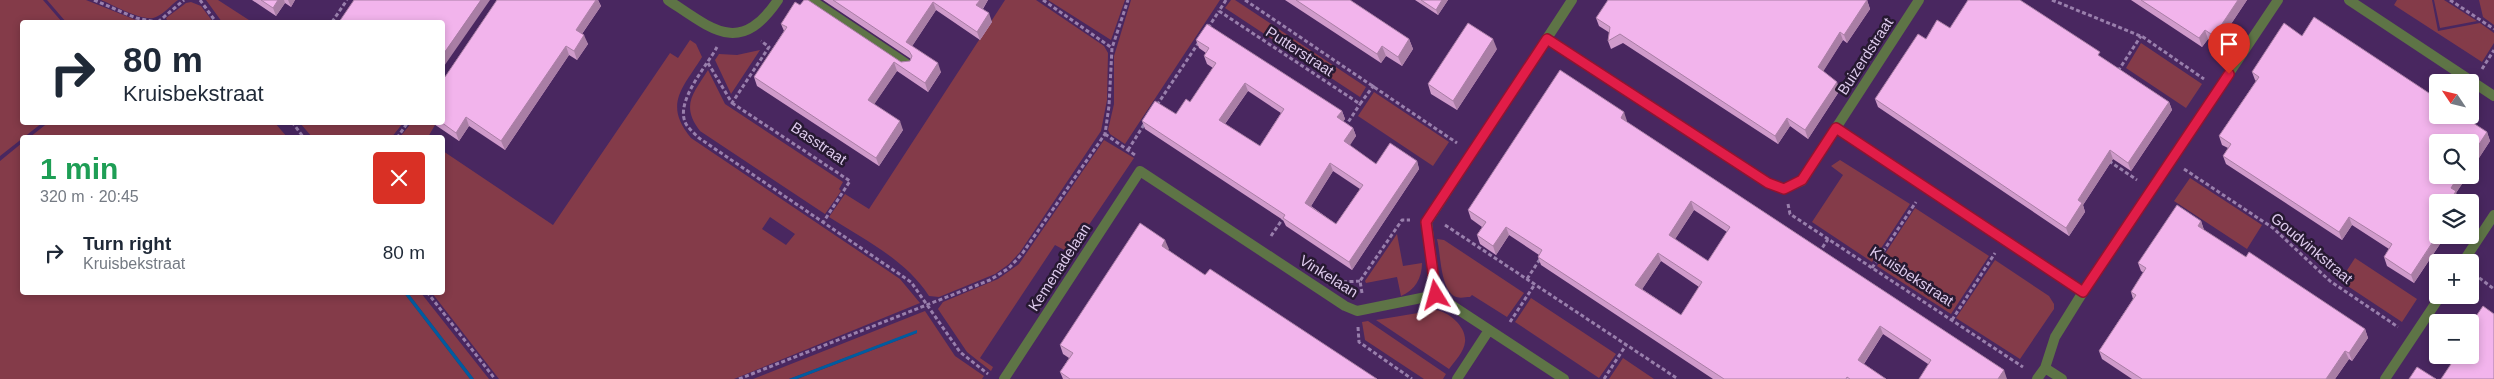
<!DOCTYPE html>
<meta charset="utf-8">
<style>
body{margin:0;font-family:Arial,sans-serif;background:#f6f6f7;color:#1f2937;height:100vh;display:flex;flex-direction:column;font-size:19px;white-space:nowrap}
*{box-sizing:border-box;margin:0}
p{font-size:16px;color:#747a83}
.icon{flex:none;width:28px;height:28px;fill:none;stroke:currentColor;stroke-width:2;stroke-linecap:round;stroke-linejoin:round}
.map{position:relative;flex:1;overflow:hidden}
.details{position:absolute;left:20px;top:135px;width:425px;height:160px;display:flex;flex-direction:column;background:#fff;border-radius:5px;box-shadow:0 2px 8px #0003}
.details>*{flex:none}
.guide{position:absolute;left:20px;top:20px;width:425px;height:105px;border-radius:5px;box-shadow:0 2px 8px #0003;background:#fff;color:#1f2937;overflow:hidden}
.needle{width:32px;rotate:305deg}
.fabs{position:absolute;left:2429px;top:74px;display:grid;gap:10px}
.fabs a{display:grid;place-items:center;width:50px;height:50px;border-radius:5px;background:#fff;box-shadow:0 2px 8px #0003;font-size:25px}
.pin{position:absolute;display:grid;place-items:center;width:42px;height:42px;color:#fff;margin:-51px -21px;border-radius:50% 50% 50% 0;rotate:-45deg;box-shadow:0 0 5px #0007}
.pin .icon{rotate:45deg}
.me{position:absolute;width:55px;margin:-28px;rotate:352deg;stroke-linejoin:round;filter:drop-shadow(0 0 4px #0008)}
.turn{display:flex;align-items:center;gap:18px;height:105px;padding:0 20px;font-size:22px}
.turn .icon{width:65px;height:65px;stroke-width:2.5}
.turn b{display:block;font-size:35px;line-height:42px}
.round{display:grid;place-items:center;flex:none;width:52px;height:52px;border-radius:5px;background:#f6f6f7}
.overview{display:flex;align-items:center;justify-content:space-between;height:85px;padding:0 20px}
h1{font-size:30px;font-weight:600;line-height:38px;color:#1e9e55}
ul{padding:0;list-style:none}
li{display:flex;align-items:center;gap:15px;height:65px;padding:0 20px}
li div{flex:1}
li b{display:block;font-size:19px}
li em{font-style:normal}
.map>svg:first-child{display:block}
.green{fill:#843b49;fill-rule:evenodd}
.water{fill:#005c9f}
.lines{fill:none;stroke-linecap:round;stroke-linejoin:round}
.path{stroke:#997fac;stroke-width:3;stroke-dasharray:4 2.5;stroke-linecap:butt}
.minor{stroke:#5e7446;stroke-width:10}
.wall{fill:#d09bcb;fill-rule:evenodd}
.shaded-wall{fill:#a97ea5}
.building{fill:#f2b4ec;stroke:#a97ea5;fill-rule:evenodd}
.route-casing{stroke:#92132f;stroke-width:12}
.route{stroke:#e11d48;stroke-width:9}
.labels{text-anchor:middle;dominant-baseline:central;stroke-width:5;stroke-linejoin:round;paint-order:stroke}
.street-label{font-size:15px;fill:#decbed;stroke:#271932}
</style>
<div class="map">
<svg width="2494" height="379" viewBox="0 0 2494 379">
<rect width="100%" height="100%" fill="#492760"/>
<path class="green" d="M0 0H43L62 22H22V122L42 123 0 156Z
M47 0H86L141 22H66Z
M101 0H178C171 5 164 14 156 17 144 23 114 5 101 0Z
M206 0H218L252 22H222Z
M1005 0H1036L1104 46 1108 53 1107 100 1101 131 1020 252 1009 264 995 274 939 297 929 296C906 260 865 240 829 217L845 194 869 209Z
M1048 0H1125L1111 40Z
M1131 0H1220L1125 144 1110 134 1108 130 1114 104V56Z
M1231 0H1235L1366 87 1360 97 1225 8Z
M2397 0H2432L2438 31 2480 23 2494 33V43L2482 62 2394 5Z
M2434 0H2444L2477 21 2440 28Z
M2479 0H2494V25L2483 17Z
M191 2 201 6 213 22 167 20 166 18 186 3Z
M690 40 696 44 702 57C683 88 663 104 691 138L900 279 920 303 734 379H499L432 293 442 292 443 151 553 225 670 53 678 58ZM770 217 795 234 786 245 762 229Z
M2141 43 2202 84 2186 108 2126 68Z
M760 50 731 94 715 60 719 54 737 55Z
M708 70 725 104 843 182 839 189 841 191 825 214 700 131C680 105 694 93 708 70Z
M1374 92 1449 142 1433 166 1358 116Z
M49 122 275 123 287 137H30Z
M412 122 431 123 435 125 428 137H400Z
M300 123H403L391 138 312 137Z
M1104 140 1134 158 1070 253 1055 245 980 358 993 367 991 371 967 352 938 309 943 302 998 279 1019 264Z
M22 143V292L404 293 470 379H0V161Z
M1840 160 1910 204 1872 262 1812 222 1843 175 1831 166Z
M2190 178 2262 225 2247 249 2174 201Z
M1915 208 1989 256 1951 314 1877 266Z
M1397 234 1403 266 1422 263C1422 278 1415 290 1401 296L1397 277 1366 283 1365 281Z
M1437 239 1444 240 1524 293 1507 317 1472 295 1470 297C1465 297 1459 299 1454 296 1440 286 1441 255 1437 239Z
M2355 258 2417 299 2402 322 2340 281Z
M1995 260 2049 296 2054 304V309L2020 359 1956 318Z
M408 293H421L489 379H474Z
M1531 298 1616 354 1599 378 1515 322Z
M1436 310C1449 312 1467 327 1465 342 1464 352 1455 361 1449 369L1376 320Z
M925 311 955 356 984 376 982 379H797L917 333 916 331 789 379H753Z
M1368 321 1446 374 1443 379H1424L1365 340 1362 322Z
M1623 358 1654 379H1609Z"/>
<path class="water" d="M404 293H408L474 379H470Z
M917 330V333L797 379H789Z"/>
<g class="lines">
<path class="path" d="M94 0 136 18 157 22
M200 0 216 22
M1043 0 1112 48
M1226 0 1219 11 1360 104 1374 85
M1245 0 1457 143
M2052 0 2143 37 2204 79
M2450 0 2494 29
M158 22 184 0
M332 22 347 0
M1208 28 1219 11
M717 47C707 66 674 102 686 124 689 129 695 134 699 138L911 282 960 352 988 374
M708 63 732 103 769 47 761 41
M2482 69 2494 50
M2118 71 2141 36
M732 103 850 181 824 221
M1157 105 1199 42
M292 122 304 138
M1345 127 1360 104
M1105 134 1135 155
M397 138 408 122
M1128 150 1145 123
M2109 161 2137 180
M2184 169 2273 228 2330 281 2398 327
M1788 204 1790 214 2023 367
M1445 225 1678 379
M1271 236 1284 217
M1819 253 1828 239
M1872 268 1916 202
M2474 274 2494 289
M1527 279 1542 256
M1343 282 1360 281
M427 292 495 379
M1362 293 1360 281 1402 220H1410
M1952 320 1995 253
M1510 322 1535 284
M1358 327 1359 342 1412 379
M739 379 990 280 1009 268 1022 254 1105 134 1109 106 1112 48 1128 0
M1604 379 1626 345"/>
<path class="minor" d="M668 0C713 30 740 56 778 0
M811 0 908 65
M2349 0 2494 96
M1547 39 1768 183 1784 189 1802 181 1836 128 2083 292
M1836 128 1919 0
M2463 262 2494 215
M1436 295 1427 222 1572 0
M2045 368 2062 379
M1004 379 1140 171 1345 306 1357 311 1436 295 1564 379
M1457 379 1489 330
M2037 379 2045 368 2055 337 2083 292 2278 0
M2385 379 2441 295"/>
</g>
<path class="wall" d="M252 0H295L291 7 285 3 276 16Z
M497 0H598L601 6 582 34 588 44 577 60 569 55 505 150 469 126 459 141 431 122H442L445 77Z
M823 0H988L983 9 992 22 980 40 936 10 912 46 941 72 928 92 897 71 874 104 903 130 879 166 757 86 754 77 784 31 781 24 901 62 910 61 911 59Z
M1285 0H1350L1409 39 1413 49 1402 66 1386 56 1381 63Z
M1415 0H1448L1438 15Z
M1867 0 1870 9 1847 43 1843 40 1823 71 1840 90 1808 139 1790 126 1778 144 1623 43 1611 49 1608 41 1610 33 1599 26 1596 18Z
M2131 0H2247L2217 45 2208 39 2202 47Z
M1950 28 2101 57 2169 102 2172 110 2131 171 2113 159 2083 205 2085 212 2069 236 1878 107 1875 99 1926 39Z
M2302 36 2487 132 2490 141 2456 193 2459 200 2438 202V235H2446L2414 283 2387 266 2384 257 2389 249 2352 225 2342 240 2226 164 2223 156 2228 148 2222 145 2219 136 2256 81 2255 80 2252 72Z
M1196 40 1342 111 1345 119 1343 121 1353 128 1356 136 1349 145 1376 164 1417 161 1419 169 1352 270 1286 226 1283 220 1145 129 1142 121 1176 114 1190 102 1213 68 1207 64 1204 56 1206 53 1199 48ZM1248 91 1281 113 1260 146 1225 124ZM1333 171 1360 189 1336 224 1311 206Z
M1497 49 1457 110 1431 94 1428 84Z
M1627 121V122L2004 370 1928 364 1883 334 1864 364 1886 379H1713L1541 265 1538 257 1539 255 1509 235 1496 255 1480 244 1477 235 1482 227 1471 219 1468 210ZM1694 210 1727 232 1708 261 1675 239ZM1661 261 1699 287 1681 315 1642 289Z
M2201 221 2204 230 2246 257 2365 329 2368 338 2352 361 2349 359 2335 379H2132L2102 359 2099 351 2133 299 2131 292 2144 273 2141 271 2138 263Z
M1169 249 1168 250 1205 275 1377 379H1063L1060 372 1069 358 1063 354 1060 345Z"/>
<path class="shaded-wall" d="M278 0H284L285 3 276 16 273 8Z
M288 0H295L291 7Z
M481 0H490L442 69V56Z
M596 0H598L601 6 579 38 576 30Z
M980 0H988L980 13 976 5Z
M1442 0H1448L1438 15 1436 10Z
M1867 0 1870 9 1847 43 1844 35Z
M2238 0H2247L2217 45 2214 36Z
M933 2 936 10 909 51 906 42Z
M989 13 992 22 980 40 977 32Z
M2205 30 2208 39 2202 47 2199 38Z
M1840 32 1843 40 1821 75 1818 67Z
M584 35 588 44 577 60 574 51Z
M1409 39 1413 49 1402 66 1398 57Z
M1493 39 1497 49 1457 110 1453 101Z
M566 46 569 55 505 150 501 141Z
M1382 46 1386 56 1381 63 1377 54Z
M894 62 897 71 871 109 868 100Z
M938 63 941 72 928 92 925 83Z
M1837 82 1840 90 1808 139 1805 130Z
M1245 83 1248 91 1222 128 1219 120Z
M2169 102 2172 110 2131 171 2128 163Z
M1342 111 1345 119 1340 126 1337 117Z
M1624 112 1627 121 1624 127 1621 118Z
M466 117 469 126 459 141 456 133Z
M1787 118 1790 126 1778 144 1775 136Z
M900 121 903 130 879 166 876 158Z
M1353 128 1356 136 1347 150 1344 141Z
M2487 132 2490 141 2470 172V158Z
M2110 150 2113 159 2083 205 2085 212 2069 236 2066 228 2078 200Z
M1417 161 1419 169 1352 270 1349 262Z
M1330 163 1333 171 1308 211 1305 203Z
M2459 175H2468L2456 193 2459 200 2457 202H2449L2451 188Z
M1691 201 1694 210 1672 244 1669 235Z
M2349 217 2352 225 2342 240 2339 232Z
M2201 221 2204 230 2201 235 2198 226Z
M1506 227 1509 235 1496 255 1493 246Z
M2438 235H2446L2414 283 2411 275Z
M1165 240 1169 249 1165 255 1162 246Z
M1658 253 1661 261 1639 294 1635 285Z
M1880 326 1883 334 1861 368 1858 360Z
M2365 329 2368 338 2352 361 2349 353Z
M2345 351 2349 359 2335 379H2326Z
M2004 370 2007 379H1998Z"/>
<path class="building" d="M261 0H278L273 8Z
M354 0H481L442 56V22H339Z
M497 0H596L576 30 584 35 574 51 566 46 501 141 466 117 456 133 441 122H442V78L445 77Z
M804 0H808L901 62 910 61 912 56 909 51 833 0H980L976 5 989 13 977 32 933 2 906 42 938 63 925 83 894 62 868 100 900 121 876 158 754 77 787 27 781 24 795 2 800 5Z
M1296 0H1350L1409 39 1398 57 1382 46 1377 54Z
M1421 0H1442L1436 10Z
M1608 0H1867L1844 35 1840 32 1818 67 1837 82 1805 130 1787 118 1775 136 1620 34 1608 41 1610 27 1596 18Z
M1968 0H2020L2100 52 2098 55 2169 102 2128 163 2110 150 2078 200 2082 203 2066 228 1875 99 1918 34 1926 39 1937 20 1950 28Z
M2141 0H2238L2214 36 2205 30 2199 38Z
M2314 17 2438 99V115H2461L2487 132 2470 158V142H2438V175H2459L2451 188 2456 191 2449 202H2438V234L2411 275 2384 257 2392 244 2349 217 2339 232 2223 156 2231 144 2219 136 2259 77 2252 72 2284 23 2302 36Z
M1468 23 1493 39 1453 101 1428 84Z
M1207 24 1342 111 1337 117 1353 128 1344 141 1376 164 1390 143 1417 161 1349 262 1283 218 1285 215 1142 121 1155 101 1176 114 1186 99 1190 102 1216 63 1204 56 1209 48 1196 40ZM1245 83 1284 109 1260 146 1219 120ZM1330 163 1363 185 1336 224 1305 203Z
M1560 70 1624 112 1621 118 2004 370 1998 379H1919L1931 360 1880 326 1858 360 1886 379H1850L1847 377 1846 379H1724L1538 257 1542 250 1506 227 1493 246 1477 235 1486 222 1468 210ZM1691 201 1730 227 1708 261 1669 235ZM1658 253 1702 282 1681 315 1635 285Z
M2177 205 2201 221 2198 226 2246 257 2249 252 2365 329 2349 353 2345 351 2326 379H2142L2099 351 2136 295 2131 292 2146 268 2138 263Z
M1140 223 1165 240 1162 246 1205 275 1210 269 1377 379H1070L1060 372 1073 353 1060 345Z
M2483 306 2494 314V379H2441L2457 355H2470V335L2471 333 2470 332V325Z
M2417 367 2436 379H2409Z"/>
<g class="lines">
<g class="route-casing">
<path id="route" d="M1436 295 1426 222 1547 39 1768 183 1784 189 1802 180 1836 128 2083 292 2229 74"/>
</g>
<use href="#route" class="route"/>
</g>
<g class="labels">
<g class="street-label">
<text transform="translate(1300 51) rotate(33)">Putterstraat</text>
<text transform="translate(1865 56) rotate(-57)">Buizerdstraat</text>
<text transform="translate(819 143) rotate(34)">Basstraat</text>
<text transform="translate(2312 248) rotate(40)">Goudvinkstraat</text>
<text transform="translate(1059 267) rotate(-57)">Kemenadelaan</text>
<text transform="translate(1329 276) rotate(32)">Vinkelaan</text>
<text transform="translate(1912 276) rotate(33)">Kruisbekstraat</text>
</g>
</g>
</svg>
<div class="fabs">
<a><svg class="needle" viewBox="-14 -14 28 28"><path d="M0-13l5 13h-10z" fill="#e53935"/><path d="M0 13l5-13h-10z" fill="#747a83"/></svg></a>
<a><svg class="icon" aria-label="search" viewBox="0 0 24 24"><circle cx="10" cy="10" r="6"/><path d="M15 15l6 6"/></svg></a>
<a><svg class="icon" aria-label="layers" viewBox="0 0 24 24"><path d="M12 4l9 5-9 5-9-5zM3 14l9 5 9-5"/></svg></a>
<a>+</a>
<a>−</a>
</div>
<div class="pin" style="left:2229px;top:74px;background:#d93025"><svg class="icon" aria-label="arrive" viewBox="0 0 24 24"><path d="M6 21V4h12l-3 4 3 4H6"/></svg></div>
<svg class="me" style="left:1436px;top:295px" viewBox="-20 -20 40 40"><path d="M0-17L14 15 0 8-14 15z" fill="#e11d48" stroke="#fff" stroke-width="4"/></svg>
<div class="guide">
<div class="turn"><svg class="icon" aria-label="right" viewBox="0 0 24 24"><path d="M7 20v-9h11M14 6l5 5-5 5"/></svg><div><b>80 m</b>Kruisbekstraat</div></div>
</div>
<section class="details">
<div class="overview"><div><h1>1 min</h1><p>320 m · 20:45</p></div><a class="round" style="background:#d93025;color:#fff"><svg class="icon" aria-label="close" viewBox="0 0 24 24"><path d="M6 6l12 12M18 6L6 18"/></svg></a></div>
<ul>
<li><svg class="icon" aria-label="right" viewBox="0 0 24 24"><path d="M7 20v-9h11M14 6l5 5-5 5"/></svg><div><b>Turn right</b><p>Kruisbekstraat</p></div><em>80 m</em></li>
</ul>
</section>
</div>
